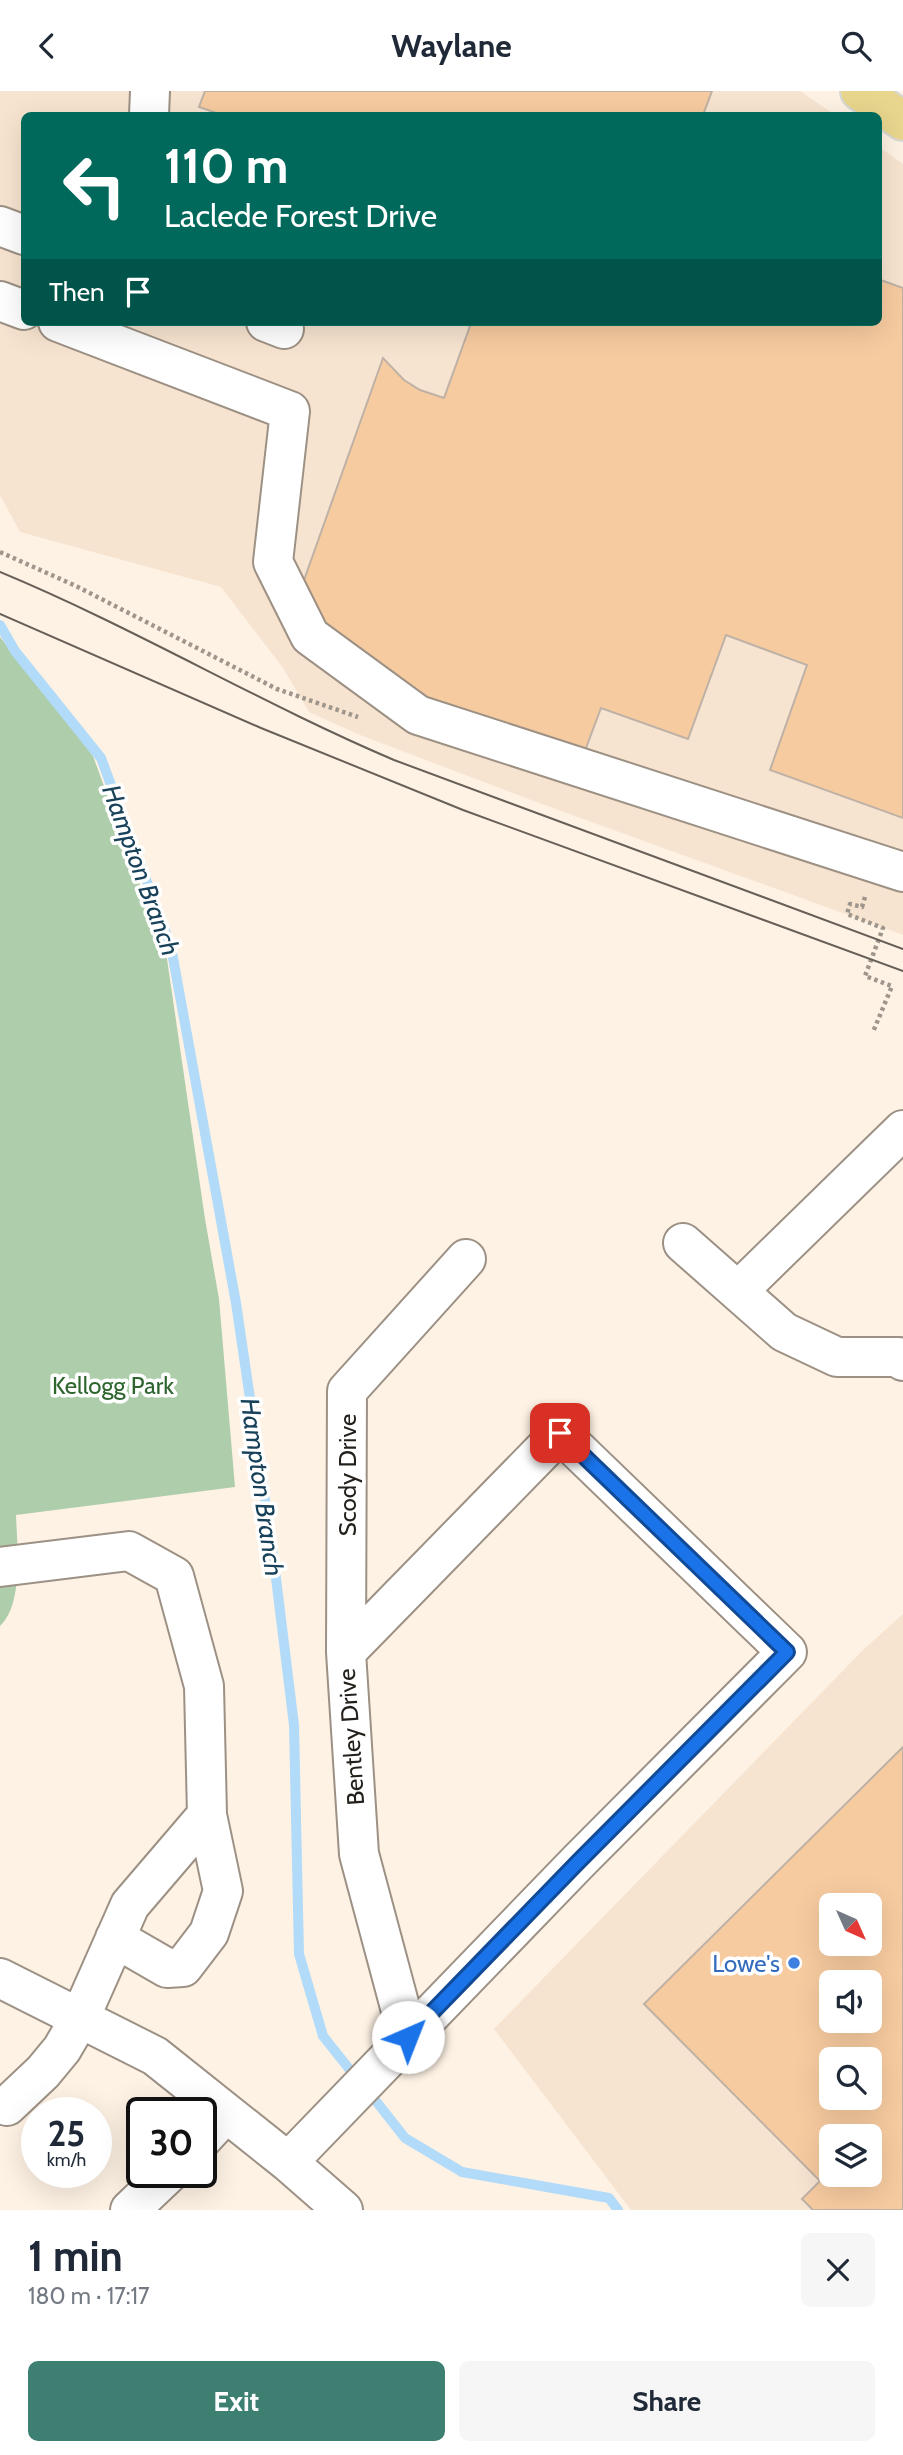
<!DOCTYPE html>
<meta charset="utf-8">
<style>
body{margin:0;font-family:Cabin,sans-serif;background:#f6f6f7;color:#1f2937;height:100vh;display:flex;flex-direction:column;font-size:26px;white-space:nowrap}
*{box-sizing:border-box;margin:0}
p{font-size:23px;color:#747a83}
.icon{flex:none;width:38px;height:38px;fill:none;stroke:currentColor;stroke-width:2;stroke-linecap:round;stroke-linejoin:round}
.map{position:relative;height:2119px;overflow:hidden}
.drawer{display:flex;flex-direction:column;background:#fff;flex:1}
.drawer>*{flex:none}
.hud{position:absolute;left:21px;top:21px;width:861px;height:214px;border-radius:10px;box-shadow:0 7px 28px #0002;background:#00695c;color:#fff;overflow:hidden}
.needle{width:46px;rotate:135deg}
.buttons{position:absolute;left:819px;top:1802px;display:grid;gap:14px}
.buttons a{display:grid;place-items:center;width:63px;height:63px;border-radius:10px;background:#fff;box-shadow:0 7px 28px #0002;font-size:35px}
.speed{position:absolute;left:21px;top:2006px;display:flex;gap:14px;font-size:35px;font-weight:700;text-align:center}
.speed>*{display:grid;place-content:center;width:91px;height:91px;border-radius:50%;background:#fff;box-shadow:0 7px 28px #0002;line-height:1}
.speed small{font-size:18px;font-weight:400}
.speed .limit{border:4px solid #111;border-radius:10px;background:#fff;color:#111}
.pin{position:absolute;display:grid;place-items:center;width:60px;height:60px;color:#fff;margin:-30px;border-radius:14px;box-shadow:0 4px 10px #0006}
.me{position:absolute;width:77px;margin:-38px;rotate:44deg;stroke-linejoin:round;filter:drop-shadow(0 0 5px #0008)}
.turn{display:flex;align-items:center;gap:24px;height:147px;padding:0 28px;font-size:32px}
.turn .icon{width:91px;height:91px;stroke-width:2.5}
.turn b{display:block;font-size:49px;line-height:60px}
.then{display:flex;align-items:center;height:66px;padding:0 28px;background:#0003;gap:14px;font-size:26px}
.round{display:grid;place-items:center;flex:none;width:74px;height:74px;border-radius:10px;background:#f6f6f7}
.headline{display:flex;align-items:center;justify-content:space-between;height:119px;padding:0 28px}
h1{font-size:42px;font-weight:700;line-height:52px}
.primary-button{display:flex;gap:14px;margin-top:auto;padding:14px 28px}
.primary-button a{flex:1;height:80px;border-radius:10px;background:#3d7f71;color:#fff;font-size:28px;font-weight:700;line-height:80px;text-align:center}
.primary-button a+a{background:#f6f6f7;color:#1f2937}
header{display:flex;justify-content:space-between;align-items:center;height:91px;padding:0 28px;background:#fff;font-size:32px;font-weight:700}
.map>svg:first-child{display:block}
.built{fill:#f7e4d0;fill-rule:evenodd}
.green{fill:#adcdab}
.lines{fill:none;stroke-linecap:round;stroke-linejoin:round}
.stream{stroke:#b1dbf9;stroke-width:10}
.building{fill:#f7cba0;stroke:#beb1a5;stroke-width:2;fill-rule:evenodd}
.minor-casing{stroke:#9c9184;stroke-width:42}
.major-casing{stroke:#d7d7d6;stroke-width:42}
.path{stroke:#9e968c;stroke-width:4.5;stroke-dasharray:3.5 3.5;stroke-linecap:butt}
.minor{stroke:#fff;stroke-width:38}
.major{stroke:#e8d68e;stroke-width:38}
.tram{stroke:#676058;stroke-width:2}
.route-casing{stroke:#114b97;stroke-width:18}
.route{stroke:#1a73e8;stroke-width:12}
.shop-dot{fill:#3f7fe0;stroke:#fff;stroke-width:2.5}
.labels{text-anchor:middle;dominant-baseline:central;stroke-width:7;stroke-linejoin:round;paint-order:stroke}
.park-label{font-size:24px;fill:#2f662e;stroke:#fff}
.street-label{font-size:24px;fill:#231f1a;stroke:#fff}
.shop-label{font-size:24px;fill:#366cbe;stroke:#fff;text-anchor:end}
.water-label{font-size:26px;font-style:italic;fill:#18415a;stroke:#fff}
</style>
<header><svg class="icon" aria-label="back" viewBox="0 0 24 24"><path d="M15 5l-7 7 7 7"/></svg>Waylane<svg class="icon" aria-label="search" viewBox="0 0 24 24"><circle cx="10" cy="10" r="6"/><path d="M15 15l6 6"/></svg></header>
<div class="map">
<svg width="903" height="2119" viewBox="0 0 903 2119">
<rect width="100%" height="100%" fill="#fef2e4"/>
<path class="built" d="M0 0H800L835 24H24V231H878L879 56 903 73V844L539 712 360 644 309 621 283 577 221 496 20 441 0 404Z
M903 1523V2119H631L494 1938 864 1558ZM831 1815H870V1853H831ZM831 1892H870V1930H831ZM831 1969H870V2007H831ZM831 2046H870V2084H831Z"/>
<path class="green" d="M0 546 93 665 167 868 205 1128 219 1208 235 1396 16 1424C17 1454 24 1513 0 1535Z"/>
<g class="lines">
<path class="stream" d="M0 534 15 560 101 667 171 856 236 1212 274 1471 294 1634 299 1863 323 1945 358 1989
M368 2000 405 2047 462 2081 609 2107 618 2119"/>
</g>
<path class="building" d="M205 0H712L703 24H222L199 16Z
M878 188 903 197V727L770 679 807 574 726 544 688 648 601 617 583 665 376 587 298 506 383 267 404 289 420 299 444 307 470 235 459 231H878Z
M903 1656V2119H813L802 2108 820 2090 644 1913ZM831 1815H870V1853H831ZM831 1892H870V1930H831ZM831 1969H870V2007H831ZM831 2046H870V2084H831Z"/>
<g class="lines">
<g class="minor-casing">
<path id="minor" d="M149 24 150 0
M0 135 24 144
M0 210 24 219
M58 231 290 320 273 471 310 545 418 624 903 781
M266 231 284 238
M683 1152 784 1241 837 1266H899L903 1270
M738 1200 903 1039
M0 1476 129 1460 174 1485 204 1595 207 1724 130 1814 80 1927 62 1958 43 1981 7 2015
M346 1561 347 1300 466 1168
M115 1847 167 1877 183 1876 209 1842 223 1800 207 1724
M0 1887 155 1965 288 2071 343 2119
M201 2049 226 2022
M288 2071 578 1771 787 1561 560 1342 346 1561 359 1763 408 1946
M130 2119 170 2081"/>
</g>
<g class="major-casing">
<path id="major" d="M860 0 903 30"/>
</g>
<path class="path" d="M0 461 76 495 277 598 358 626
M865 806 862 816 850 813 847 823 883 837 865 885 892 895 873 941"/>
<use href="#minor" class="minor"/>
<use href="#major" class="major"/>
<path class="tram" d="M0 481C135 537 260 612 394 669L903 858
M0 523 261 637 463 719 903 880"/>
</g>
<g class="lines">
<g class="route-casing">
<path id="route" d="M408 1946 578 1771 787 1561 560 1342"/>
</g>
<use href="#route" class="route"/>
</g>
<circle class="shop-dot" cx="794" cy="1872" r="7"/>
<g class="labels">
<g class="park-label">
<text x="113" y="1294">Kellogg Park</text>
</g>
<g class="street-label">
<text transform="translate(347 1384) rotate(-90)">Scody Drive</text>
<text transform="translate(351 1646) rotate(-94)">Bentley Drive</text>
</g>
<g class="shop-label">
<text x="780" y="1872">Lowe's</text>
</g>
<g class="water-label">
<text transform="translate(141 779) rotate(70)">Hampton Branch</text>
<text transform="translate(262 1396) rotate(82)">Hampton Branch</text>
</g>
</g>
</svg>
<div class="buttons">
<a><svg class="needle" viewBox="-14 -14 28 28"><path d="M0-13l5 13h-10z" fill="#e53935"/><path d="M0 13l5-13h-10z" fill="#747a83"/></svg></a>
<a><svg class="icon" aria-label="sound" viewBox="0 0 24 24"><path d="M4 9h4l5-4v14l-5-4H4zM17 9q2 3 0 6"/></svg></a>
<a><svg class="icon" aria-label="search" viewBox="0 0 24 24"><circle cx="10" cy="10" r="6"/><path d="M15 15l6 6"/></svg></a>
<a><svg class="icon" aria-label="layers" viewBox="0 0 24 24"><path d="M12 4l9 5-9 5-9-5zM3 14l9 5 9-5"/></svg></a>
</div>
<div class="speed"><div>25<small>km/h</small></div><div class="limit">30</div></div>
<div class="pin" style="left:560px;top:1342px;background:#d93025"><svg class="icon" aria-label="arrive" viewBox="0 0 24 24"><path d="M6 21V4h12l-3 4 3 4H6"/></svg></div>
<svg class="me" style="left:408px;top:1946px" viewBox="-20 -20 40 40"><circle r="19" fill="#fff"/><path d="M0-13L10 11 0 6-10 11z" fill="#1a73e8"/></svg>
<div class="hud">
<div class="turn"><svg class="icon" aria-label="left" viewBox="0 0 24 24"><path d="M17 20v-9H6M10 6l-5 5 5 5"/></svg><div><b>110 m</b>Laclede Forest Drive</div></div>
<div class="then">Then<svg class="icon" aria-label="arrive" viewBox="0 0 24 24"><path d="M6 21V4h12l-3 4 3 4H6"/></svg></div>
</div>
</div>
<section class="drawer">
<div class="headline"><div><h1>1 min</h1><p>180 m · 17:17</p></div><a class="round"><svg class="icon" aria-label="close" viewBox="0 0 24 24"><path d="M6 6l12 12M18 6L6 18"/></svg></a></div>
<div class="primary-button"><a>Exit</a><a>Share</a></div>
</section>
